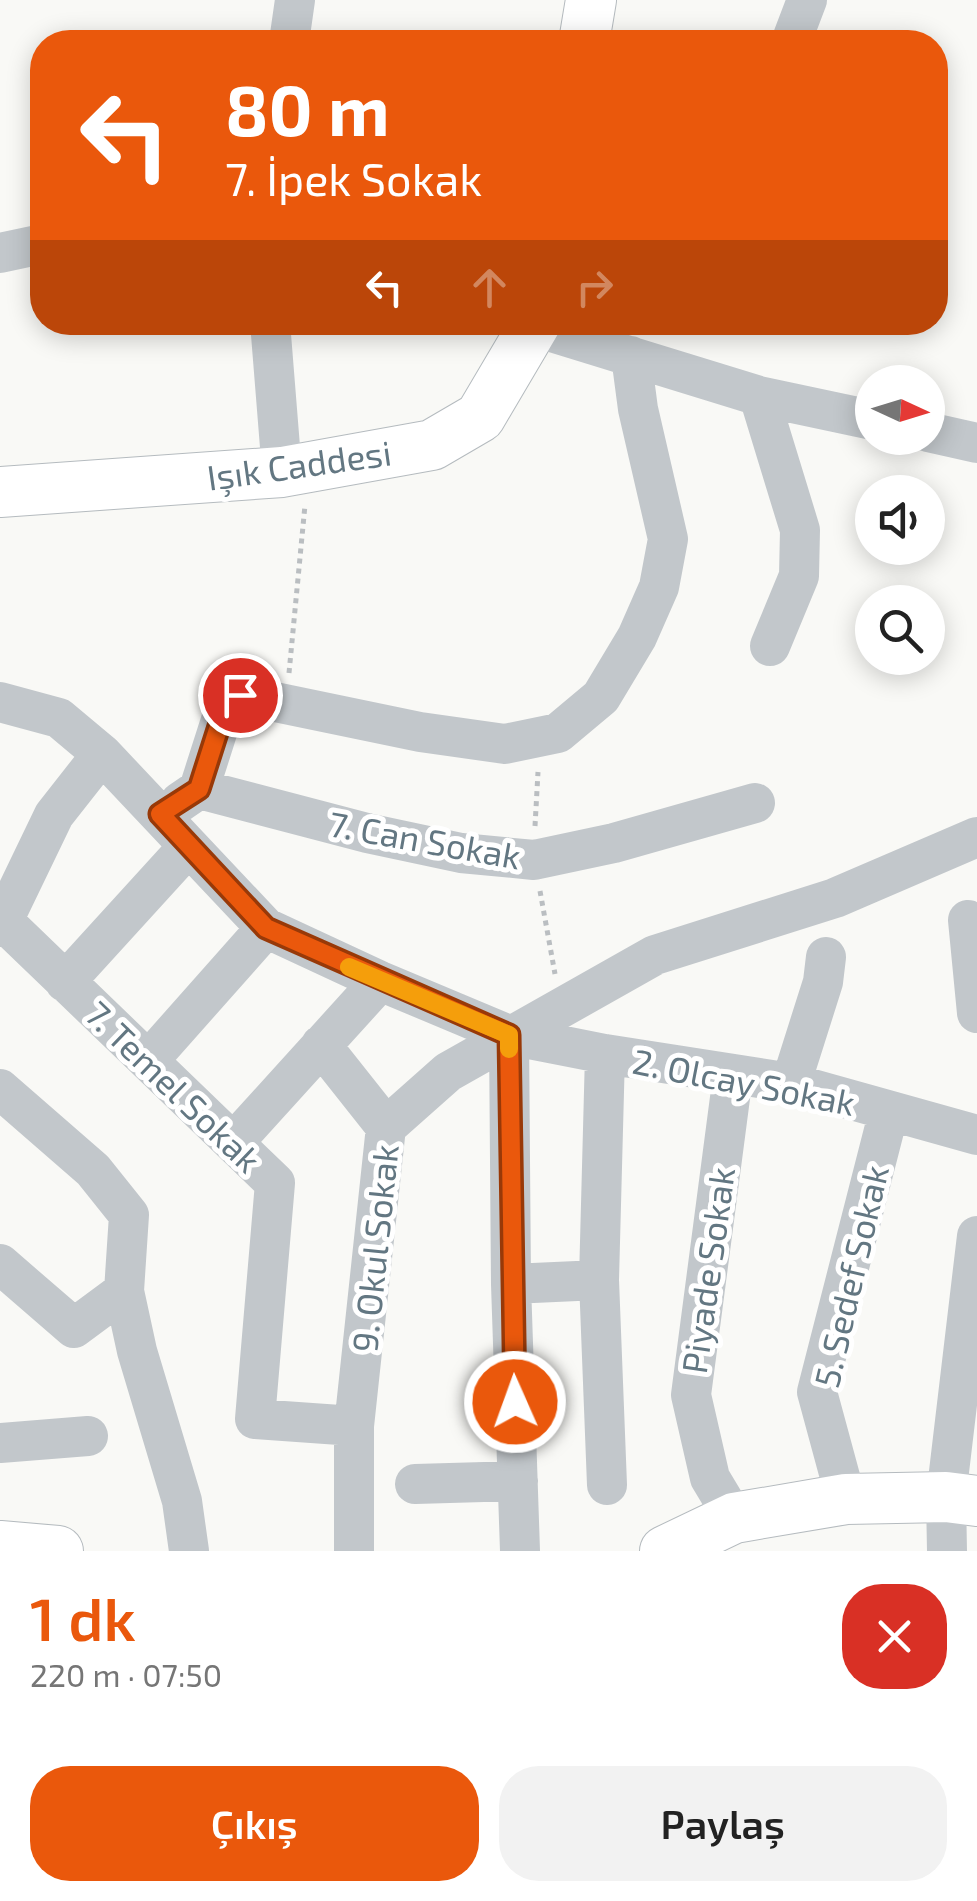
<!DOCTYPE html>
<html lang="tr">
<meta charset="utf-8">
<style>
body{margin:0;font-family:"Exo 2",sans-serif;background:#f2f2f2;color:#222;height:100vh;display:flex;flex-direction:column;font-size:38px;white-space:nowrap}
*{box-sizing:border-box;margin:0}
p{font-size:32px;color:#767676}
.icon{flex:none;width:55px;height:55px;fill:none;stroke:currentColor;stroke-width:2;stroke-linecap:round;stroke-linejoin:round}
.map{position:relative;height:1551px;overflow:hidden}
.drawer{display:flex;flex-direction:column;background:#fff;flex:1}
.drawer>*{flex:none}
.guide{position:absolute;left:30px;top:30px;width:918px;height:305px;border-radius:40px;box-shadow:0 5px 25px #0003;background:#ea580c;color:#fff;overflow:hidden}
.needle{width:65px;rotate:94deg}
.buttons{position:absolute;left:855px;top:365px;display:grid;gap:20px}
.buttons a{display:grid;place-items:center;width:90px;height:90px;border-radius:50%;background:#fff;box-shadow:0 5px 25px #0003;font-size:50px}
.pin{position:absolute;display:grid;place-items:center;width:85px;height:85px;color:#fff;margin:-42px;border:5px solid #fff;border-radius:50%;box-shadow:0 2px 10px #0007}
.me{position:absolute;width:110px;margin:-55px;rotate:358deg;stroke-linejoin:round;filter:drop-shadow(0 0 8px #0008)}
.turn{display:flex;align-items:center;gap:35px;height:210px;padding:0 30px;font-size:45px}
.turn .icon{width:130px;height:130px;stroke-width:2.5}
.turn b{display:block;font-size:70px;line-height:85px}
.lanes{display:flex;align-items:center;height:95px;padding:0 30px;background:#0003;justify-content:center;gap:50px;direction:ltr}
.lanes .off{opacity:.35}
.round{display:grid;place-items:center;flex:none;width:105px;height:105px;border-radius:40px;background:#f2f2f2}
.headline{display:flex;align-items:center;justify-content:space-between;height:170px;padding:0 30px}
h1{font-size:60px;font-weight:600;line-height:75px;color:#ea580c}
.button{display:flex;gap:20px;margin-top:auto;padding:20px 30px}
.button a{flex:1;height:115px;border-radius:40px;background:#ea580c;color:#fff;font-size:40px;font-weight:600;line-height:115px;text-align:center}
.button a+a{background:#f2f2f2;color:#222}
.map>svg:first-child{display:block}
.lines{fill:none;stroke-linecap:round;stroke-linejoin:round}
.major-casing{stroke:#b5bbbf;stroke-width:52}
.path{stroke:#babec1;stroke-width:5;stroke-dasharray:5 5;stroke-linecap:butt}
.minor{stroke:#c2c7cb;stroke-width:40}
.major{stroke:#fff;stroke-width:50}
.route-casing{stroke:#983908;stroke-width:25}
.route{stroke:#ea580c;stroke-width:18}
.slow{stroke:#f59e0b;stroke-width:18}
.labels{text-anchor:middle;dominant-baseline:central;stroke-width:10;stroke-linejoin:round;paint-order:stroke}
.street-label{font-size:35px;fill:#637782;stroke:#fff}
</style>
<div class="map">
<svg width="977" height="1551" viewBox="0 0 977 1551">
<rect width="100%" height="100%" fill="#f9f9f6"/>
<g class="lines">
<g class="major-casing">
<path id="major" d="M584 42 591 0
M0 492 282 472 432 445 480 417 536 322
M0 1546 58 1551
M665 1551 734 1518 846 1499 946 1497 977 1501"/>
</g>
<path class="path" d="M289 673 305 505
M535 826 538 772
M540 891 555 974"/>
<path class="minor" d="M289 42 295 0
M791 42 807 0
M0 253 42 244
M270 322 282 472
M535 327 759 396 872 420
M759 396 800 530 799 576 770 646
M928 432 977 443
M0 702 59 718 102 754 266 928 380 981 509 1035 605 1054 791 1083 977 1135
M199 789 222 717 241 695 420 732 505 744 558 733 601 697 637 637 659 587 668 539 638 409 631 356
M180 802 199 789 367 833 461 853 534 860 614 843 755 803
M968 920 977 1013
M4 922 275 1183 255 1419 354 1426
M0 927 54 815 102 754
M65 982 188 847
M509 1035 511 1284 520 1551
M321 1045 386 1127
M605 1054 599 1280 607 1485
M149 1060 266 928
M733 1075 691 1395 710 1478 734 1518
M791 1083 823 982 826 957
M0 1089 93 1170 129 1215 124 1291 137 1351 182 1501 189 1551
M234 1142 380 981
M0 1264 74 1328 124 1291
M511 1284 599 1280
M0 1443 88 1436
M415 1484 518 1481
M846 1499 817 1392 889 1111
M354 1551V1426L386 1127 448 1072 655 955 835 898 977 837
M947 1551 946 1497 977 1236"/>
<use href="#major" class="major"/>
</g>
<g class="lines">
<g class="route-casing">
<path id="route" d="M240 695 222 717 199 789 160 814 266 928 509 1035 515 1402"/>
</g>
<use href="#route" class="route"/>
<path class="slow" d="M349 967 509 1035V1049"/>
</g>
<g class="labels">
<g class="street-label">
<text transform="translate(299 464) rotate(-8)">Işık Caddesi</text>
<text transform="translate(425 839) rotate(10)">7. Can Sokak</text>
<text transform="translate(744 1081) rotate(11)">2. Olcay Sokak</text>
<text transform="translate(174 1086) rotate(44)">7. Temel Sokak</text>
<text transform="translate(374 1248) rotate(-84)">9. Okul Sokak</text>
<text transform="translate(707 1270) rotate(-82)">Piyade Sokak</text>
<text transform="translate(850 1276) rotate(-77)">5. Sedef Sokak</text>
</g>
</g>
</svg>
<div class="buttons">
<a><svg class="needle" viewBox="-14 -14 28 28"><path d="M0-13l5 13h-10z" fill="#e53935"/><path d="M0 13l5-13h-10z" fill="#767676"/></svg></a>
<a><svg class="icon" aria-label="sound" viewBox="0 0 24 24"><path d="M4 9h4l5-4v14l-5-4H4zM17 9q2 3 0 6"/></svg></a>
<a><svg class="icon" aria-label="search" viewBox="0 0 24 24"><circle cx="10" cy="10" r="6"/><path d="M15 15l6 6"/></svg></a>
</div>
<div class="pin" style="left:240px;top:695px;background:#d93025"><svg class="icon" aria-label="arrive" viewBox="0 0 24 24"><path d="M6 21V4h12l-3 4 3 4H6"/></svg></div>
<svg class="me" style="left:515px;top:1402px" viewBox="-20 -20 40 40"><circle r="17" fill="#ea580c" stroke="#fff" stroke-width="3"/><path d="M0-11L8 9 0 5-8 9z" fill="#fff"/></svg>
<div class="guide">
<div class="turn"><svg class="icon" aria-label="left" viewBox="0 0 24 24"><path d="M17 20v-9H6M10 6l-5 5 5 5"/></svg><div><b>80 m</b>7. İpek Sokak</div></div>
<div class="lanes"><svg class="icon" aria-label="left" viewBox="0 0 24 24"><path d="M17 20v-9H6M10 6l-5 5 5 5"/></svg><svg class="icon off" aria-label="ahead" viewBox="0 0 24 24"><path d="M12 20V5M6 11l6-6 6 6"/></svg><svg class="icon off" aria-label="right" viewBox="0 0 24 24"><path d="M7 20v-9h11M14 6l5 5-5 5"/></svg></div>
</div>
</div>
<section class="drawer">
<div class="headline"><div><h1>1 dk</h1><p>220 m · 07:50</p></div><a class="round" style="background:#d93025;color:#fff"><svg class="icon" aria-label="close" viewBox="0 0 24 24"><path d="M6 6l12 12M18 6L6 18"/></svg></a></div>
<div class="button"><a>Çıkış</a><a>Paylaş</a></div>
</section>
